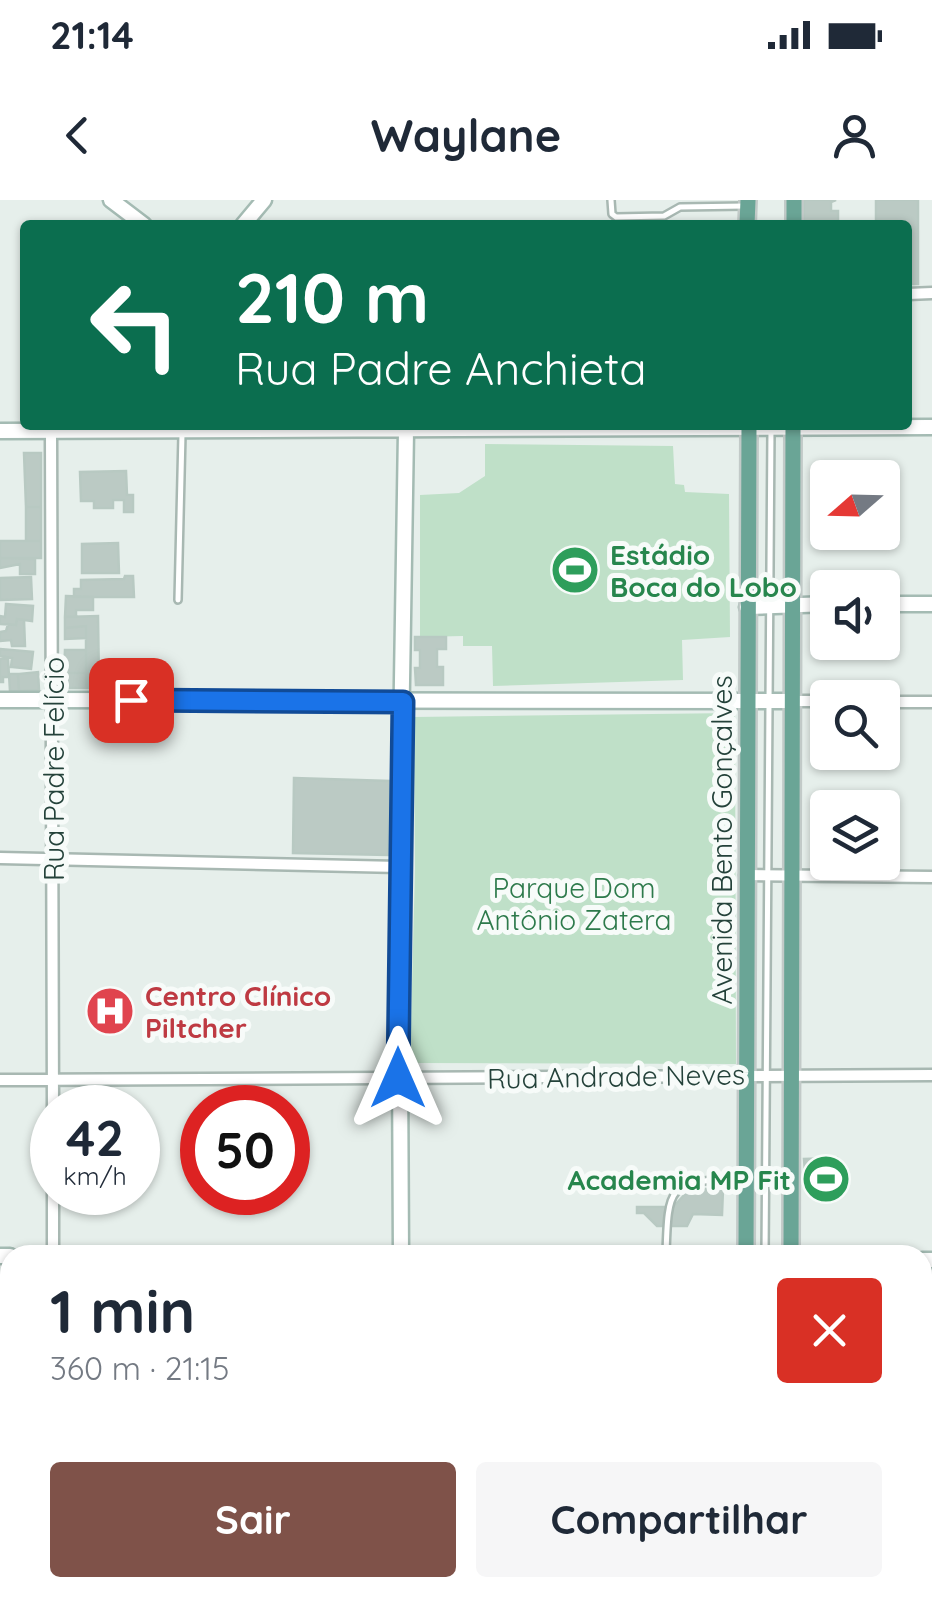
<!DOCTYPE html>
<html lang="pt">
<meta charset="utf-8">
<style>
body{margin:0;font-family:Quicksand,sans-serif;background:#f6f6f7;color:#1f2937;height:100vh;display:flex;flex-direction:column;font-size:38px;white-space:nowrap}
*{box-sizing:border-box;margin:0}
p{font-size:32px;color:#747a83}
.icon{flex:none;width:55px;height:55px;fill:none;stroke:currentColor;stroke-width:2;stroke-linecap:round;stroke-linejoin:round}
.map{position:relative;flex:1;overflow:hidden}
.drawer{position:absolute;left:0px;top:1045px;width:932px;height:352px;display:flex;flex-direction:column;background:#fff;border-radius:30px 30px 0 0;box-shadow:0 2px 8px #0004}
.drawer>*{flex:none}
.banner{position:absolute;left:20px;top:20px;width:892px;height:210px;border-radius:10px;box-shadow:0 2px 8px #0004;background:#0b6e4f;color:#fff;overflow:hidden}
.needle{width:65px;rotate:250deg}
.buttons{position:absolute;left:810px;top:260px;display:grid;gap:20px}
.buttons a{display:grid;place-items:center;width:90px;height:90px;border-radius:10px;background:#fff;box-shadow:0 2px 8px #0004;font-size:50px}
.speed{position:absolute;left:30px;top:885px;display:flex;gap:20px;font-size:50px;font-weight:700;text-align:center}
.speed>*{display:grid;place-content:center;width:130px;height:130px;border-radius:50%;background:#fff;box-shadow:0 2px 8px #0004;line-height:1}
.speed small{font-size:25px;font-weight:400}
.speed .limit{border:15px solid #d22;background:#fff;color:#111}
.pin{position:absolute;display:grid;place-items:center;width:85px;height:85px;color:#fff;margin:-42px;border-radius:20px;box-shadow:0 5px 15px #0006}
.me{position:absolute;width:110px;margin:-55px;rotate:0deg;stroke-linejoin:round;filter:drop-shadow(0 0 8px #0008)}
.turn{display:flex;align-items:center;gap:35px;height:210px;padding:0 50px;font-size:45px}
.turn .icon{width:130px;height:130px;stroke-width:2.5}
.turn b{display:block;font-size:70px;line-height:85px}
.round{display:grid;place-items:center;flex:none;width:105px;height:105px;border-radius:10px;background:#f6f6f7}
.overview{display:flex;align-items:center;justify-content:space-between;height:170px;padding:0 50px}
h1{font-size:60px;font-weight:800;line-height:75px}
.action{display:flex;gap:20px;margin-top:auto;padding:20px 50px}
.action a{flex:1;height:115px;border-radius:10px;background:#7f5249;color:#fff;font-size:40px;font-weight:800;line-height:115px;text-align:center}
.action a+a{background:#f6f6f7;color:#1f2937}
.status{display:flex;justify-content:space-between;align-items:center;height:70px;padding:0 50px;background:#fff;direction:ltr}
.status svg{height:28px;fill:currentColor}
header{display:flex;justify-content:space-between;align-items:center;height:130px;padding:0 50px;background:#fff;font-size:45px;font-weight:800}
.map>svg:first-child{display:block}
.green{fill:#bfe0c8}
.building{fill:#bbcac4;stroke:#b8c9c2;stroke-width:2.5}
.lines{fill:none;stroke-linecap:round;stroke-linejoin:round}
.lane-casing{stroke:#a8b8b2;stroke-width:10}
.street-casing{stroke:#a8b8b2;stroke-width:15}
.secondary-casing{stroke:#a4bbb3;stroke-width:19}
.primary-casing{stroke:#c2cac8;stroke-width:20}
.lane{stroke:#fff;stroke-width:5}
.street{stroke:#fff;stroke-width:10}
.secondary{stroke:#fff;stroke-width:14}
.primary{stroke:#6aa596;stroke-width:15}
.route-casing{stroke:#114b97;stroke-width:25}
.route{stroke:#1a73e8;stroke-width:18}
.labels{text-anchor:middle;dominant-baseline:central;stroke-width:10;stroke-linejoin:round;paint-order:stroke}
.leisure-label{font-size:28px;font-weight:bold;fill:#27864d;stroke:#f7fbf9;text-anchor:start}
.street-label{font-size:28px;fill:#24423a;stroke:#f7fbf9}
.park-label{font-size:28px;fill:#2d7a4b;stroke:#f7fbf9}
.health-label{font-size:28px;font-weight:bold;fill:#be3a42;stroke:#f7fbf9;text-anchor:start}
</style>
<div class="status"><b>21:14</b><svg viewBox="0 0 49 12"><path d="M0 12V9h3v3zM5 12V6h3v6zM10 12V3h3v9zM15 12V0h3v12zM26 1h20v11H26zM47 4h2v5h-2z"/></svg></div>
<header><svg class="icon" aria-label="back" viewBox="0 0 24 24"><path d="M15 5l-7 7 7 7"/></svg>Waylane<svg class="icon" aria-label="person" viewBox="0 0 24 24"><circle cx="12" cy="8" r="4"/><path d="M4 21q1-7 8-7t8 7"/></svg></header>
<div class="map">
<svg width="932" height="1397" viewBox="0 0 932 1397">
<rect width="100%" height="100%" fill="#e6efeb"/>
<path class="green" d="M485 244 673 246 675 284 684 285 685 292 729 294 730 437 682 440 683 480 493 486 492 446H463V436L420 437V295L459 293 485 276Z
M735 513 736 864 410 863 415 669 414 517Z"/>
<path class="building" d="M804 0H836L831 2V11H838V25H804Z
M876 0H918V84H908V25H876Z
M24 253H41V307H26Z
M126 271 127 295H133V312H124V300H113V308H94V301H81L80 272Z
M26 307H41V341H26Z
M0 341H41V358H0Z
M118 343 119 373H82V344Z
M0 358 35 359V374H20V364L0 368Z
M125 376H133L134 397H74V389H81V380L124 379Z
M31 377 32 399 0 400V378Z
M66 396 93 397V410H76V417H65Z
M6 404 33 406 32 421 17 419 16 425 0 424V416L5 417Z
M98 416 99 482H94L93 488H86V426L65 428V417Z
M17 419 24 420 25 446H12L11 440 0 441V432L6 431 8 424 16 425Z
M86 426V438L65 439V428Z
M415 437H446V449H437V467H443V485H416L415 468H420V450H415Z
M0 449 33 452 31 469 11 467 12 458 0 456Z
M65 450H86V473H64Z
M8 458 9 477H3V482H0V459Z
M38 472 39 490 19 491 18 474Z
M64 473H86V488H64Z
M9 474H18L19 491H10Z
M294 578 390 581 388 655 293 653Z
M837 958 838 973 805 972 804 959Z
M690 989H723L722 1015 693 1014 687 1026H657L644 1013H637V1007H673Z
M162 1388H258V1397H162Z
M633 1388H721V1397H633Z"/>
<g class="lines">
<g class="lane-casing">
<path id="lane" d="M611 0 612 14 616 17 664 16 680 7 745 6
M178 400 182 234
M666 1055C668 979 670 984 744 977
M765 1055 771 228
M765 1397V1388"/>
</g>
<g class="street-casing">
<path id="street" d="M908 94 932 93
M51 231 53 908
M793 501H828
M882 502H932
M0 658 399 667
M745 675 932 677
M0 880 932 875
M53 992V1055
M52 1388V1397"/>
</g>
<g class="secondary-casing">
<path id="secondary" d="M111 0 144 25
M243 25 264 0
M0 231 932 227
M882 404H932
M747 407 828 404
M0 500 793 501
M401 1055 399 667 406 231
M0 1056H10
M922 1060H932
M922 1264H932
M0 1269 10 1268
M397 1397V1388"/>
</g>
<g class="primary-casing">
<path id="primary" d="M794 0V25
M747 25 748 0
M746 1055 749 225
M791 1055 793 225
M744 1397V1388
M788 1397V1388"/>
</g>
<use href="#lane" class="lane"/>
<use href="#street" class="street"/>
<use href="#secondary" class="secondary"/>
<use href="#primary" class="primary"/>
</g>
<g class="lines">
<g class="route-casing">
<path id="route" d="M131 500 403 502 398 878"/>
</g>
<use href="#route" class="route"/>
</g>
<defs>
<g id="stadium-disc" transform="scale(2.5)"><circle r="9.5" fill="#2e9e5b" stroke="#f7fbf9"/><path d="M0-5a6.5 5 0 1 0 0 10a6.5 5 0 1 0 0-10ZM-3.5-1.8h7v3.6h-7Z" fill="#fff"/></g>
<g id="hospital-disc" transform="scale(2.5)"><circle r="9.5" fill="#e0444e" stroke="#f7fbf9"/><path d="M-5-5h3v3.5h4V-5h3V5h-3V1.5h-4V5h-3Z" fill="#fff"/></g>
</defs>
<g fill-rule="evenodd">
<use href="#stadium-disc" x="575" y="370"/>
<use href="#hospital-disc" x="110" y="811"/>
<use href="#stadium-disc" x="826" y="979"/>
</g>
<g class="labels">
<g class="leisure-label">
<text x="610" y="354">Estádio<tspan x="610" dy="32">Boca do Lobo</tspan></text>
<text x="791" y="979" text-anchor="end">Academia MP Fit</text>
</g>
<g class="street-label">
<text transform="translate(53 569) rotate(-90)">Rua Padre Felício</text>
<text transform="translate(721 640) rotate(-90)">Avenida Bento Gonçalves</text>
<text transform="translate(616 876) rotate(-1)">Rua Andrade Neves</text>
</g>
<g class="park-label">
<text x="574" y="687">Parque Dom<tspan x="574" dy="32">Antônio Zatera</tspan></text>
</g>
<g class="health-label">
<text x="145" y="795">Centro Clínico<tspan x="145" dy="32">Piltcher</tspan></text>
</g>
</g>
</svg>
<div class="buttons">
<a><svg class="needle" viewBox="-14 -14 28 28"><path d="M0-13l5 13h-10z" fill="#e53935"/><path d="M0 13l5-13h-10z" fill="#747a83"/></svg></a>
<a><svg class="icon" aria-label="sound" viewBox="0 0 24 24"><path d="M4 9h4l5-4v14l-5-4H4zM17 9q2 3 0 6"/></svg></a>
<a><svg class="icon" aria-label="search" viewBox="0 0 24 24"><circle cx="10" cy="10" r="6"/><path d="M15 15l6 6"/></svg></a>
<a><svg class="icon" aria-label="layers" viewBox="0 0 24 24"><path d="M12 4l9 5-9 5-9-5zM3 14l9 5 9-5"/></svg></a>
</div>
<div class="speed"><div>42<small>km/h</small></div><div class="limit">50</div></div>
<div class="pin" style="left:131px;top:500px;background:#d93025"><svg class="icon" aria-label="arrive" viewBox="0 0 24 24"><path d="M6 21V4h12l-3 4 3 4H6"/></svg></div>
<svg class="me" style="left:398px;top:878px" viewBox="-20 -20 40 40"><path d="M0-17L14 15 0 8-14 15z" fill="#1a73e8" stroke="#fff" stroke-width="4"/></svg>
<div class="banner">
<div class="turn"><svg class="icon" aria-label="left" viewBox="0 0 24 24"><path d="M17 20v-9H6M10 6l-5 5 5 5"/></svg><div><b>210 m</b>Rua Padre Anchieta</div></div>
</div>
<section class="drawer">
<div class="overview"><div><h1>1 min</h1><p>360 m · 21:15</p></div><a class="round" style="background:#d93025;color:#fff"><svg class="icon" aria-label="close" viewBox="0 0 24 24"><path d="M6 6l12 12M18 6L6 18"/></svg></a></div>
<div class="action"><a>Sair</a><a>Compartilhar</a></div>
</section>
</div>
